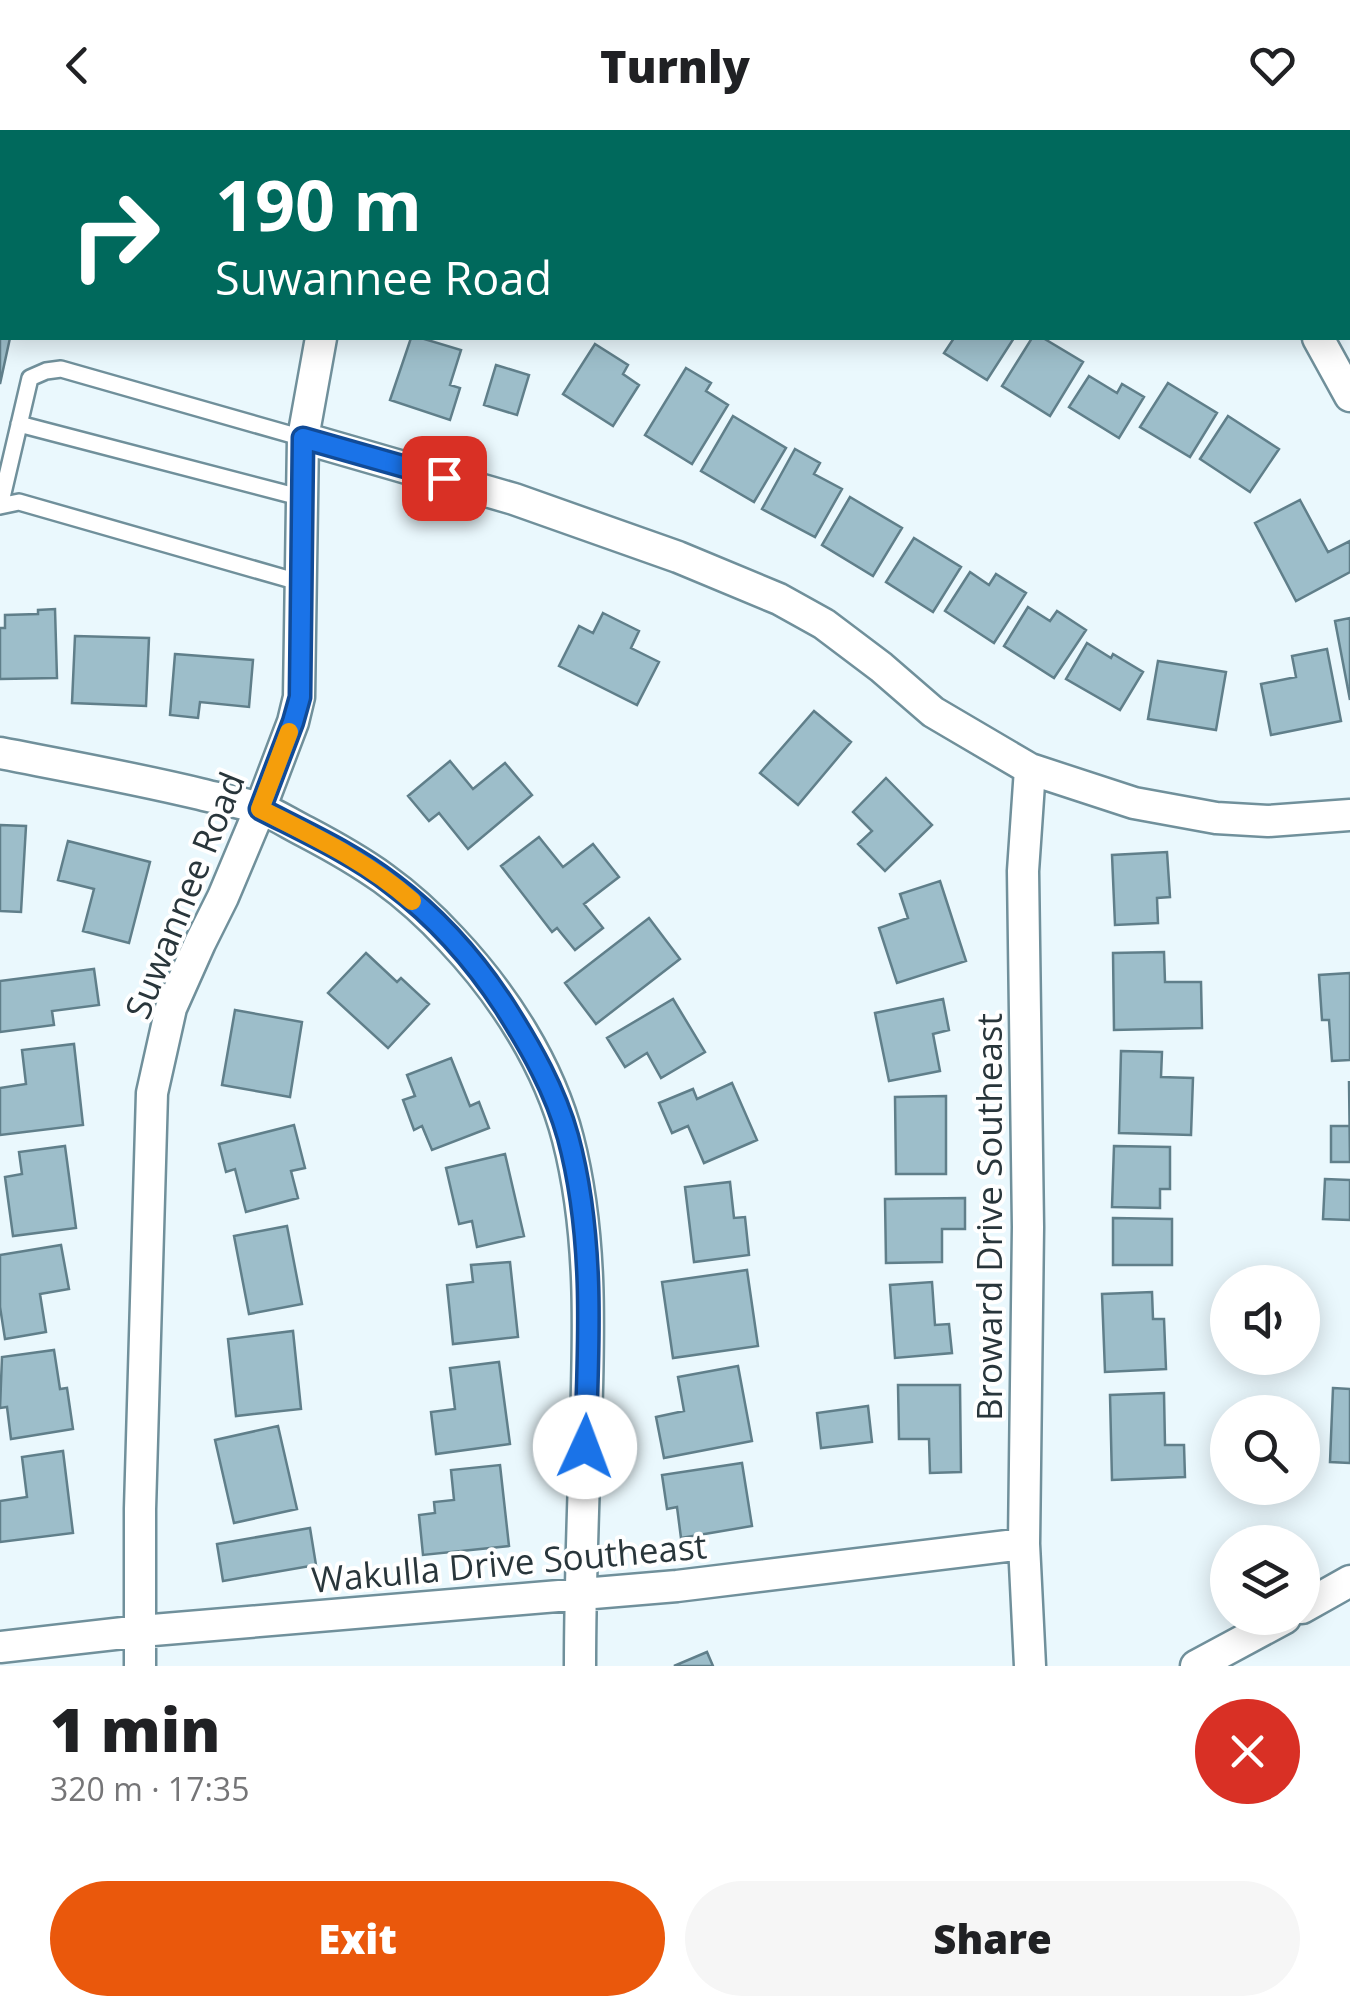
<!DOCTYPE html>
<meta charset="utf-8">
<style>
body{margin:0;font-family:"Open Sans",sans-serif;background:#f6f6f6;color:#202124;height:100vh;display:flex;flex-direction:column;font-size:38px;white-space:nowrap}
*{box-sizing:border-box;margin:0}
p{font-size:32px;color:#757577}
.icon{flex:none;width:55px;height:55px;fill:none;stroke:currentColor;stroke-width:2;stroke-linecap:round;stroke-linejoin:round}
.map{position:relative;height:1536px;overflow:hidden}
.side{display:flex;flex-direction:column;background:#fff;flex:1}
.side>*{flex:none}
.guide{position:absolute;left:0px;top:0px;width:1350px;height:210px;box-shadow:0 5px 25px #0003;background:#00695c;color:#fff;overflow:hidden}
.buttons{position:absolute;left:1210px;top:1135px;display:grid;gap:20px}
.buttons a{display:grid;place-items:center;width:110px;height:110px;border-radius:50%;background:#fff;box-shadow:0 5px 25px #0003;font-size:50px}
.pin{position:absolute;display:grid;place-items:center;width:85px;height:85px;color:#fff;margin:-42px;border-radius:20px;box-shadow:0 5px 15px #0006}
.me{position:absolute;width:110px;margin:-55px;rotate:2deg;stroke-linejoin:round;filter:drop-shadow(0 0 8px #0008)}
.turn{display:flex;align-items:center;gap:35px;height:210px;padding:0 50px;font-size:45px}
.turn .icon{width:130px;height:130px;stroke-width:2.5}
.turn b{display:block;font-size:70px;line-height:85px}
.round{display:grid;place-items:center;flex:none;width:105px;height:105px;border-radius:52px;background:#f6f6f6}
.summary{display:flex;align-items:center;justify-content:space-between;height:170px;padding:0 50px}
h1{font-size:60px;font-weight:800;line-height:75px}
.button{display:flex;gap:20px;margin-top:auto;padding:20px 50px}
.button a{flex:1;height:115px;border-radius:60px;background:#ea580c;color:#fff;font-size:40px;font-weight:800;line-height:115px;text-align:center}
.button a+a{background:#f6f6f6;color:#202124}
header{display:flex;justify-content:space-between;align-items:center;height:130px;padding:0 50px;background:#fff;font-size:45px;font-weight:800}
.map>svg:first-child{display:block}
.building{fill:#9dbeca;stroke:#607f8a;stroke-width:2.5}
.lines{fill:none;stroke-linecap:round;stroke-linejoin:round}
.service-casing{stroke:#70909b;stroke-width:20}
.minor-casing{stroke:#70909b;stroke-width:35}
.service{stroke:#fff;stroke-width:15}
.minor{stroke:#fff;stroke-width:30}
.route-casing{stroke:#114b97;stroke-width:25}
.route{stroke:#1a73e8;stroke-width:18}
.slow{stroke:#f59e0b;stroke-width:18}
.labels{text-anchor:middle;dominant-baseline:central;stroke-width:8;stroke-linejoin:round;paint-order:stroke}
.street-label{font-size:35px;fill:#29363b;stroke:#fff}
</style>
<header><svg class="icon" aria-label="back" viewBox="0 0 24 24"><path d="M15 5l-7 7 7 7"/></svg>Turnly<svg class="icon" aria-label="heart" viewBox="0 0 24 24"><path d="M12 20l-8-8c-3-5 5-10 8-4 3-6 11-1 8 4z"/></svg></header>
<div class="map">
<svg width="1350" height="1536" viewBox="0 0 1350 1536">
<rect width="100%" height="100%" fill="#eaf8fd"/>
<path class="building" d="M0 0H81L82 2H2V53L0 54Z
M498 0H575L574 2H497Z
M0 102H2V208H10L0 254Z
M411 208H421L461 220 450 255 460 258 450 290 390 270Z
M954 208H1014L987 250 944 223Z
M1032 208H1043L1083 232 1050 286 1002 256Z
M595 214 628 235 623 244 639 255 613 296 563 264Z
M496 235 529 245 517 285 484 275Z
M686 238 711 253 706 261 728 275 692 334 645 305Z
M1089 246 1117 263 1122 254 1144 267 1119 308 1069 277Z
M1168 253 1217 283 1190 327 1140 297Z
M733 286 786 318 754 372 701 341Z
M1228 286 1279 319 1250 362 1200 329Z
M795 319 820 333 814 344 842 359 815 407 762 379Z
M850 367 902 398 873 446 822 415Z
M1300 370 1328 422 1350 411V442L1296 471 1255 393Z
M914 408 961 437 933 482 886 452Z
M970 442 989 455 996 444 1026 463 994 513 945 481Z
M1028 477 1050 491 1057 481 1086 500 1054 548 1004 516Z
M55 479 57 548 0 549V498H5V485L38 484V480Z
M603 483 639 501 631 518 659 532 637 575 559 536 579 496 593 503Z
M1350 488V570L1335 491Z
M75 506 149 508 146 576 72 573Z
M1087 513 1111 528 1113 524 1143 542 1120 580 1066 549Z
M1327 519 1341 591 1271 605 1261 554 1296 547 1292 526Z
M175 524 253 530 249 577 200 572 198 588 170 585Z
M1158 531 1226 542 1216 600 1148 589Z
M814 581 851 612 798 675 760 643Z
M450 631 473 659 505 633 532 665 468 719 439 683 429 691 408 666Z
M886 648 932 695 885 741 858 714 872 701 853 682Z
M0 695 26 696 21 782 0 781Z
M539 707 563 737 593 714 619 747 584 774 603 798 575 820 557 798 552 802 501 736Z
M68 711 150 732 129 813 83 801 94 759 58 750Z
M1167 722 1170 767 1157 768 1158 793 1115 795 1112 725Z
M940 751 966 831 897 853 879 798 908 788 900 764Z
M649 788 680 829 596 894 565 853Z
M1164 822 1165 852H1201L1202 898 1114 900 1113 823Z
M366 823 397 852 401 848 429 874 388 918 328 863Z
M94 839 99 875 52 881 54 895 0 902V851Z
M1350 843V930L1332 931 1329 890H1322L1319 845Z
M673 869 705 922 661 948 647 923 625 937 607 908Z
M943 869 949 900 933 904 940 941 889 951 875 883Z
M235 880 302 892 290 967 222 955Z
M74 914 83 995 0 1005V958L26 954 22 920Z
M1121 921 1162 922 1161 947 1193 948 1191 1005 1119 1003Z
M451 928 470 976 479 972 489 998 432 1020 422 996 414 1000 403 970 415 966 407 945Z
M1349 951 1350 1032H1331V996H1350Z
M732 953 757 1010 704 1033 688 996 672 1003 659 973 693 959 697 969Z
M946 966V1044H896L895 967Z
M294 995 305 1038 291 1041 298 1068 246 1082 235 1039 226 1042 219 1014Z
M65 1016 76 1098 13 1106 5 1047 22 1044 19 1022Z
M1114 1016 1170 1017V1059H1160V1078L1112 1077Z
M505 1024 524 1106 477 1117 472 1091 459 1094 446 1038Z
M1325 1049 1350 1050V1090L1323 1089Z
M730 1052 734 1088 745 1087 749 1125 694 1132 685 1057Z
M965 1068V1099H942V1132L886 1133 885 1069Z
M1113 1088 1172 1089V1135H1113Z
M287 1096 302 1174 249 1184 234 1106Z
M61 1115 69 1159 40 1164 46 1202 5 1209 0 1177V1125Z
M510 1132 518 1207 453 1214 447 1155 473 1152 471 1135Z
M747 1140 758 1216 673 1228 662 1152Z
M932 1152 935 1195 949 1194 952 1223 895 1228 890 1155Z
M1152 1162 1153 1189H1164L1166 1239 1105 1242 1102 1164Z
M293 1201 301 1279 236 1286 228 1209Z
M54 1220 60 1259 67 1258 73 1299 11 1309 7 1277 0 1278 2 1227Z
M499 1232 510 1314 436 1324 431 1282 455 1279 450 1238Z
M738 1236 752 1311 664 1328 656 1287 684 1281 678 1247Z
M898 1255H960L961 1342 930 1343 929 1309H899Z
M1333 1258 1350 1259V1333L1330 1332Z
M1164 1263 1165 1315H1184L1185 1347 1112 1350 1110 1265Z
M868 1276 872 1312 821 1318 817 1283Z
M278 1296 297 1379 234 1393 215 1310Z
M63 1321 73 1403 0 1412V1371L27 1367 22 1327Z
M742 1333 752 1396 681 1408 677 1377 667 1379 662 1345Z
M500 1335 509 1416 423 1425 419 1385 435 1383 434 1372 454 1370 451 1340Z
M310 1398 316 1435 223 1451 217 1414Z
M707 1522 713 1536H674Z"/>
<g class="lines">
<g class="service-casing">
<path id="service" d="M19 294 303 368
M302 453 19 372 0 376 30 248 46 241 61 239 303 308"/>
</g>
<g class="minor-casing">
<path id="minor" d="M881 0 884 2
M387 2 388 0
M1348 104 1350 103
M1318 208 1350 266
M303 308 514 369 678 427 779 469 824 494 881 537 933 582 1030 639 1134 673 1216 688 1268 691 1350 685
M0 623C67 636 134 648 200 664 219 669 240 672 259 678 275 684 290 694 306 702 365 733 405 759 451 809 503 864 549 935 568 1009 592 1102 589 1199 586 1294 583 1375 580 1455 580 1536
M1302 1478 1350 1451
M0 1517 141 1501 677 1456 1024 1414
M140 1536V1379L152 963 171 878 200 813 223 767 260 679 293 592 299 567 303 308 321 208
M1030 1536 1024 1414 1028 1097 1023 741 1030 639
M1196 1536 1285 1488"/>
</g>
<use href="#service" class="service"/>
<use href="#minor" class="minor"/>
</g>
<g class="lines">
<g class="route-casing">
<path id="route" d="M444 348 303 308 300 567 293 592 260 679C305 702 352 723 392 754 436 787 475 831 505 877 531 918 555 960 568 1007 595 1107 589 1214 585 1317"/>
</g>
<use href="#route" class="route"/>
<path class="slow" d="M289 602 260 679C313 706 367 731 412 771"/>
</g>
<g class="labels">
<g class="street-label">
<text transform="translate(184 765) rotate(-68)">Suwannee Road</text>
<text transform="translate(988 1087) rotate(-90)">Broward Drive Southeast</text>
<text transform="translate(509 1432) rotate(-5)">Wakulla Drive Southeast</text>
</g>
</g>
</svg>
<div class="buttons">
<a><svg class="icon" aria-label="sound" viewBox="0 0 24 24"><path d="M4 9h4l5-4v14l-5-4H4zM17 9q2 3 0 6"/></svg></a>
<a><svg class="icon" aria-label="search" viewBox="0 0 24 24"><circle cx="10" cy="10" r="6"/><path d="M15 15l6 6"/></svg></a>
<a><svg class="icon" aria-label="layers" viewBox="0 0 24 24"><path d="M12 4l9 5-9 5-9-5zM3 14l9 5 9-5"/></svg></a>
</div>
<div class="pin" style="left:444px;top:348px;background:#d93025"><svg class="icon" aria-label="arrive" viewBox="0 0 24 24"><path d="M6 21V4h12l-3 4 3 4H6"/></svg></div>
<svg class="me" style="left:585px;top:1317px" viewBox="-20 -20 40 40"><circle r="19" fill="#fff"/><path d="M0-13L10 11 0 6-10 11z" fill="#1a73e8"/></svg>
<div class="guide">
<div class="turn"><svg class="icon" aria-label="right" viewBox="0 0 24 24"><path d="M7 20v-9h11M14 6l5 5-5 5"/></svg><div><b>190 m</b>Suwannee Road</div></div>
</div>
</div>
<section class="side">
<div class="summary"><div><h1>1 min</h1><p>320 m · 17:35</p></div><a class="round" style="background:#d93025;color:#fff"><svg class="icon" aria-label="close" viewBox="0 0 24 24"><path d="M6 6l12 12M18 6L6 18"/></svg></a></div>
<div class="button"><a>Exit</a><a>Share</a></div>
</section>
